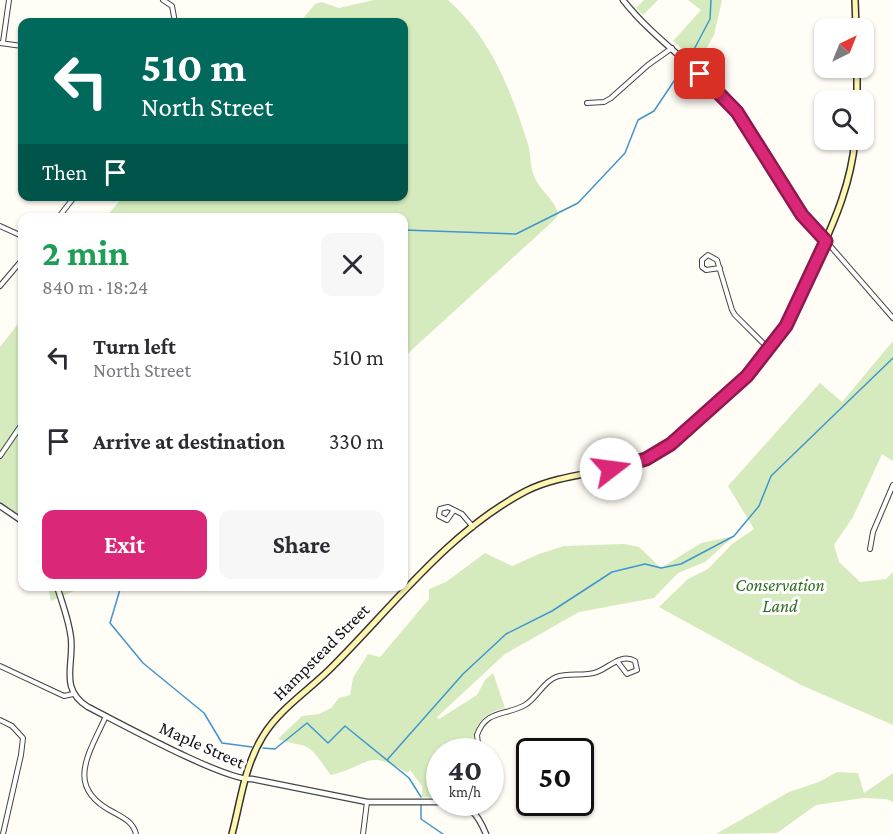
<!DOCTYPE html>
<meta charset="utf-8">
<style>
body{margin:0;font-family:"Crimson Pro",serif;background:#f7f7f7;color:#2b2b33;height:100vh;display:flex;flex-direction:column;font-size:22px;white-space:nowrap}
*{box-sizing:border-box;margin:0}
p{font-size:20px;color:#7c7c81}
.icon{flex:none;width:33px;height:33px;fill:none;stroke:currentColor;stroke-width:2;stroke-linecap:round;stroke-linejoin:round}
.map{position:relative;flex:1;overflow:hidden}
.side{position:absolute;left:18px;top:213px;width:390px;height:378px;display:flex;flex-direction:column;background:#fff;border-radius:12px;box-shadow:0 2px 4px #0004}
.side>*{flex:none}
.hud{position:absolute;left:18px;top:18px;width:390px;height:183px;border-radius:12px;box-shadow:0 2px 4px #0004;background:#00695c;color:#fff;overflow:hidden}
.needle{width:39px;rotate:43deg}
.fabs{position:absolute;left:814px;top:18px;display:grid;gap:12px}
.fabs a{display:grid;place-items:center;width:60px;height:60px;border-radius:12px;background:#fff;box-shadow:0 2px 4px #0004;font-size:30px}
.speed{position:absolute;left:426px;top:738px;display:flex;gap:12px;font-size:30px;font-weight:700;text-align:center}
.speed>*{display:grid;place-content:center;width:78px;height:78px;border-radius:50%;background:#fff;box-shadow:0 2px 4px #0004;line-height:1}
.speed small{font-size:15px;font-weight:400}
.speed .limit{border:3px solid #111;border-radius:9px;background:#fff;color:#111}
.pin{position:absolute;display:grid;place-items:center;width:51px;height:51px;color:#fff;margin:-26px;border-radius:12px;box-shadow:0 3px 9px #0006}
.me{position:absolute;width:66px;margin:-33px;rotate:75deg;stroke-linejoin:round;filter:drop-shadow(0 0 4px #0008)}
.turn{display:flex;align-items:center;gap:21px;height:126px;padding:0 24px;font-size:27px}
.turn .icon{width:78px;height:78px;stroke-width:2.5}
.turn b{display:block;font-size:42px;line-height:51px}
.then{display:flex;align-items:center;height:57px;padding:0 24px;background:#0003;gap:12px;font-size:22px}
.round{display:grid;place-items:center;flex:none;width:63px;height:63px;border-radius:12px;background:#f7f7f7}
.overview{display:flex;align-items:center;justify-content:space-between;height:102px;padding:0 24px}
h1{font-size:36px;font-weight:700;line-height:45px;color:#1e9e55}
.primary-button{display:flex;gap:12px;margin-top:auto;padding:12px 24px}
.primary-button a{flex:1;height:69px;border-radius:12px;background:#db2777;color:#fff;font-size:24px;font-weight:700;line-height:69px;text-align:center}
.primary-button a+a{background:#f7f7f7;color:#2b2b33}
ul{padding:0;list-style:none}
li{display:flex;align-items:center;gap:18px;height:84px;padding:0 24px}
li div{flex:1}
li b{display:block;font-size:22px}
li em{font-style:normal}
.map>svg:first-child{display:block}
.green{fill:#d5ebbd}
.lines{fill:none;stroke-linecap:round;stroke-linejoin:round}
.stream{stroke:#3f96cf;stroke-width:1.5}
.minor-casing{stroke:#444;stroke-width:6}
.tertiary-casing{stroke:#444;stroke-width:7}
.secondary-casing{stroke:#333;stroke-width:8}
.minor{stroke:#fff;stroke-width:4}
.tertiary{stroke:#fff;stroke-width:4.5}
.secondary{stroke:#fff6b0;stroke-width:5}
.route-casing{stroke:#8e194d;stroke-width:15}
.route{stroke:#db2777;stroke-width:10}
.labels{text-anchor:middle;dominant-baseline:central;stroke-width:6;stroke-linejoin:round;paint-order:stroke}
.park-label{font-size:18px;font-style:italic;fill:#2f6b1f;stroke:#fff}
.street-label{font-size:18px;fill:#111;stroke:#fff}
</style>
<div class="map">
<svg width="893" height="834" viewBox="0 0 893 834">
<rect width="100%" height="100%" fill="#fffdf5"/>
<path class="green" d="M374 0H448C492 39 511 91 528 144 531 155 530 166 534 176 539 190 557 201 558 215L551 223 404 357V218L106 217 123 197 404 196V22H300L315 4 322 2 339 8Z
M644 0H658L643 15 636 8Z
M688 0H722L714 35 698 63 673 41 701 10Z
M22 319V525L0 502V347Z
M893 341V461L882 454 853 517 834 545 839 562 860 582 886 579 893 572V725L801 685 659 607 688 579 708 569 732 544 754 529 728 486 820 383 842 402Z
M734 536 705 562 678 573 654 598 579 612 505 654 437 717 439 719 477 695 485 680 493 673 505 708C483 712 470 729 475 751L440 752 439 798 422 797V786L410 770 408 773C365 748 372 765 331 775 323 766 314 747 301 745 293 743 286 742 278 739L302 716 319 714 331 708 339 698 350 695 353 678 368 654 380 657 429 599V589L446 582 485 553 512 566 539 554 564 546 624 544 639 547 661 568 701 543Z
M48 587H75L74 591 51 601Z
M837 772 858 773 864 793 893 773V802L886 799 863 798 816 805 777 833 716 834 789 792 819 782Z"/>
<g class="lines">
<path class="stream" d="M690 57 710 19 711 0
M404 230 516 234 578 203 625 153 638 120 654 111 684 66
M121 586 110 623 143 663 204 713 222 743 252 747
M263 748 275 749 307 723 328 743 345 726 409 778 421 797
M387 760 463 674 506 634 552 611 612 572 645 564 661 568 681 564 734 536 759 506 771 476 893 358
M421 805V819L443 834"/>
<g class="minor-casing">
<path id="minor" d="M163 0 172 6 175 22
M3 42 9 0
M0 43 22 46
M587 103 604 102 611 98 648 65 672 48
M58 218 75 196
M0 226 22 236
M826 241 893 318
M720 268 706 270 702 267V260L708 255 717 260 732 310 735 315 770 350
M0 286 22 260
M0 456 22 424
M454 510 447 520 439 516 440 509 448 507 462 514 473 527
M870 549 873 532 893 485
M0 666 64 696 73 694
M106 716C89 754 64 787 113 812 124 818 133 822 136 834
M0 720 12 726 23 738 21 755 3 834
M479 752 477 735C486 709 506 716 525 705 537 698 543 682 556 677 569 672 584 677 597 672 610 667 621 653 635 661L637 670 627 674 617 661
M473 810 478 802
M363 834 367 802"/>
</g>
<g class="tertiary-casing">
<path id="tertiary" d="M623 0C656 42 704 71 737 113 770 153 787 204 826 241
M0 506 22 521
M57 586C62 603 69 620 71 638 74 665 59 689 88 707 118 722 225 781 252 779L367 802H440
M445 802C471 807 476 810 486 834"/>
</g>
<g class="secondary-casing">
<path id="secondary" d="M855 0 856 28
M857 68V100
M232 834C241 800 244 767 263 736 280 708 311 689 333 666 394 605 448 532 526 491 564 472 607 475 646 459 666 451 684 433 701 418 732 391 763 364 785 328 798 305 807 280 818 257 836 218 851 182 855 140"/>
</g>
<use href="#minor" class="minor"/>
<use href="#tertiary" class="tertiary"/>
<use href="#secondary" class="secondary"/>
</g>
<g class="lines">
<g class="route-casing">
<path id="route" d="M611 469 646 459 671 444 747 376 786 326 826 241 802 215 737 112 700 74"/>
</g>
<use href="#route" class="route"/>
</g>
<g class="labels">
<g class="park-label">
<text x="780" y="585">Conservation<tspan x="780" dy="21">Land</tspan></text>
</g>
<g class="street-label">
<text transform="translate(321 652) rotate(-45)">Hampstead Street</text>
<text transform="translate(202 745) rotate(24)">Maple Street</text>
</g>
</g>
</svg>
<div class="fabs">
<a><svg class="needle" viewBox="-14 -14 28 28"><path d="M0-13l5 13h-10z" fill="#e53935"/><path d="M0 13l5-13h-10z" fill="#7c7c81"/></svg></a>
<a><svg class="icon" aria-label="search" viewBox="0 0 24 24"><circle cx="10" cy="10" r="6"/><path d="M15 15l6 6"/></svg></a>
</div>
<div class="speed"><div>40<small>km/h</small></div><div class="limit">50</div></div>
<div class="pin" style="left:700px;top:74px;background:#d93025"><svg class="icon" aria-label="arrive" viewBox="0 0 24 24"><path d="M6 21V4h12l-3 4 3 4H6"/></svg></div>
<svg class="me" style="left:611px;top:469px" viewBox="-20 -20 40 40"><circle r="19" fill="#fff"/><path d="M0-13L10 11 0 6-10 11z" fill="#db2777"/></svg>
<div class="hud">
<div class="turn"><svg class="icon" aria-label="left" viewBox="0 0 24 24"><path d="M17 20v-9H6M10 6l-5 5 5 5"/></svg><div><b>510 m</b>North Street</div></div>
<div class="then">Then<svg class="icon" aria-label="arrive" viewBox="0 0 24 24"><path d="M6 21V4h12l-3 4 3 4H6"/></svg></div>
</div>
<section class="side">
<div class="overview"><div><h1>2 min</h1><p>840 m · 18:24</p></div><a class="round"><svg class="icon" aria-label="close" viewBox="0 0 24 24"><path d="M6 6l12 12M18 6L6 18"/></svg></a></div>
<ul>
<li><svg class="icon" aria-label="left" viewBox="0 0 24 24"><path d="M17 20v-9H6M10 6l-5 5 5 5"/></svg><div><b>Turn left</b><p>North Street</p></div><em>510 m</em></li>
<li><svg class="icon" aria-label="arrive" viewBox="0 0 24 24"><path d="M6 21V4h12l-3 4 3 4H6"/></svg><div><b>Arrive at destination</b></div><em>330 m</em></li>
</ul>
<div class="primary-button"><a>Exit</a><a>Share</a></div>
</section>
</div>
